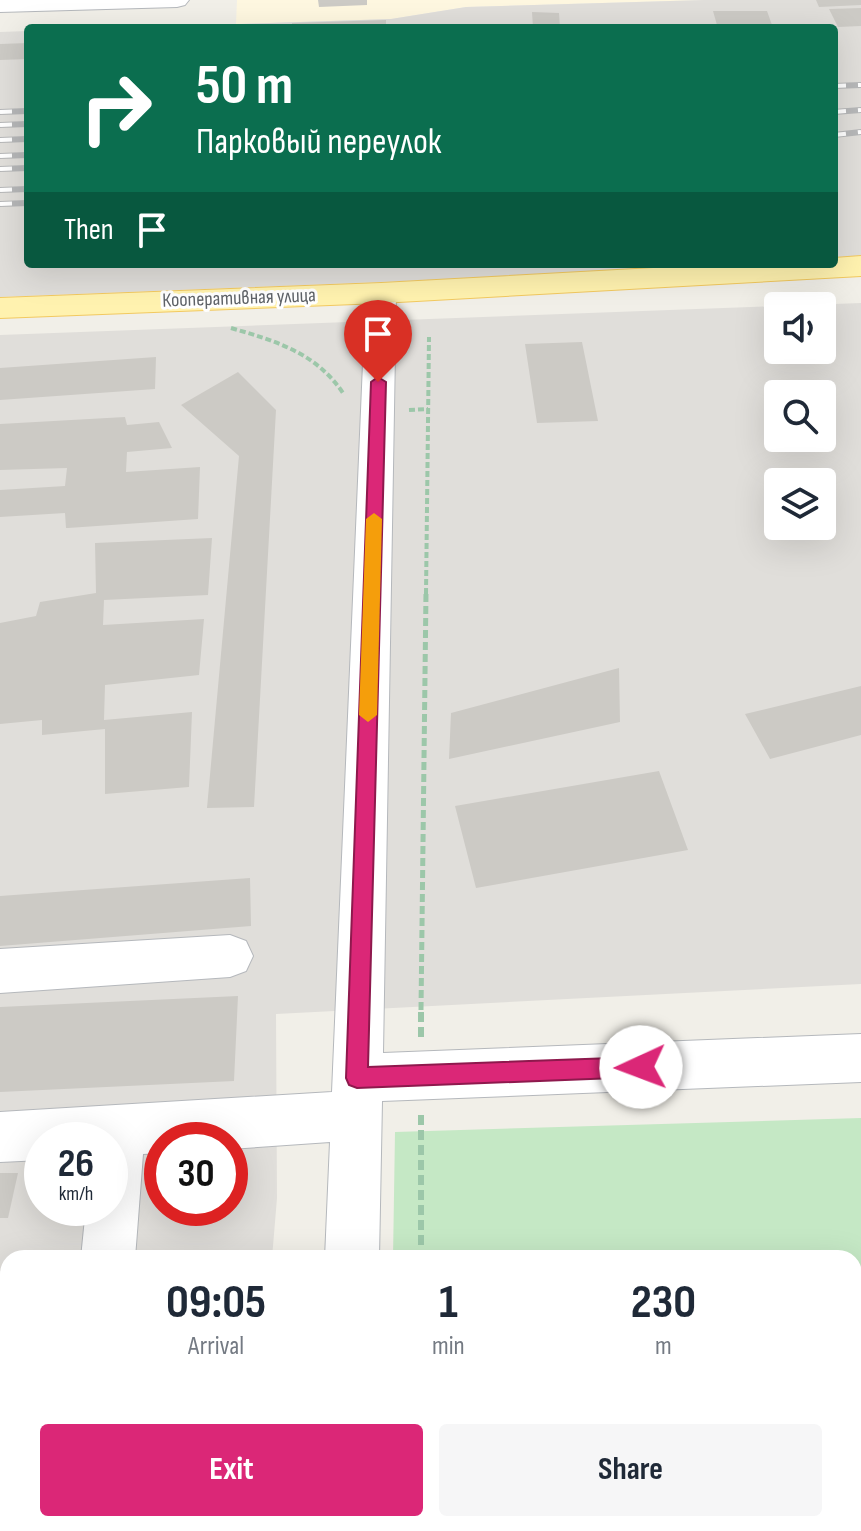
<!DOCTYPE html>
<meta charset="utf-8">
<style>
body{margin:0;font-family:"Sofia Sans Condensed",sans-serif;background:#f6f6f7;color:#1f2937;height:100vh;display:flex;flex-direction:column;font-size:30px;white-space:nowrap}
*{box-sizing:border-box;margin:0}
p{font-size:26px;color:#747a83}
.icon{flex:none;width:44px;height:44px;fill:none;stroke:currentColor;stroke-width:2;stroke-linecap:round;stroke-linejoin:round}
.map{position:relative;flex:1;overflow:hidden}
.drawer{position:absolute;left:0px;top:1250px;width:862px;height:282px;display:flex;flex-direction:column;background:#fff;border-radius:24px 24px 0 0;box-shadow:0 8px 32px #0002}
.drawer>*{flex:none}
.guide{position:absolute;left:24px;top:24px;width:814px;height:244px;border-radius:8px;box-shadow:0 8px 32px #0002;background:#0b6e4f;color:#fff;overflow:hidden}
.fabs{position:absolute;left:764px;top:292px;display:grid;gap:16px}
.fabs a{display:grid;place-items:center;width:72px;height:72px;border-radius:8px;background:#fff;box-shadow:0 8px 32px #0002;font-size:40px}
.speed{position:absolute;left:24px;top:1122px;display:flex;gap:16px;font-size:40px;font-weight:700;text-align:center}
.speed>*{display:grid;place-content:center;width:104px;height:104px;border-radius:50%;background:#fff;box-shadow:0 8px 32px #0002;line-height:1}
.speed small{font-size:20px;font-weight:400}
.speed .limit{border:12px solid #d22;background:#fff;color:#111}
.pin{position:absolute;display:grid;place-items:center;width:68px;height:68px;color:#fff;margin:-82px -34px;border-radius:50% 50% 50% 0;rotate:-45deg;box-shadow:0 0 8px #0007}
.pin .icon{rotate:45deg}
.me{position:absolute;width:88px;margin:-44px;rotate:268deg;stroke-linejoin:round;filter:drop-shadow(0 0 6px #0008)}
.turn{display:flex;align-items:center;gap:28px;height:168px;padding:0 40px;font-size:36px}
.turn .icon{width:104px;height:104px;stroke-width:2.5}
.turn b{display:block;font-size:56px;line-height:68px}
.then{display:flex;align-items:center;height:76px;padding:0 40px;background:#0003;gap:16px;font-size:30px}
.eta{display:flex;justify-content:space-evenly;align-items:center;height:136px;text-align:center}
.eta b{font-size:48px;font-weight:700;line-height:56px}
.button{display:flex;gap:16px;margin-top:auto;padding:16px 40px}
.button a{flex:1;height:92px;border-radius:8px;background:#db2777;color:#fff;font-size:32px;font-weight:700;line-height:92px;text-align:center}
.button a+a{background:#f6f6f7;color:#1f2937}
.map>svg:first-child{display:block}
.commercial{fill:#fef7e0}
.industrial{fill:#e0deda;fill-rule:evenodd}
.green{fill:#c5e8c5}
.building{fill:#cccac5}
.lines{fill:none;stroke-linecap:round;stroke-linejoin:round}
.minor-casing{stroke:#b5b8bc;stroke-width:2}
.major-casing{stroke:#f2c960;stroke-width:2}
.path-far2{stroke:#9cc7a9;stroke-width:4;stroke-dasharray:6 3;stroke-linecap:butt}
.path-far1{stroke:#9cc7a9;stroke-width:5;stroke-dasharray:8 4;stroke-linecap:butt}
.path{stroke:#9cc7a9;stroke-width:6;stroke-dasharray:10 5;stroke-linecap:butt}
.minor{fill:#fff;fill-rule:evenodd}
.major{fill:#fff2af;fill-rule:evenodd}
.rail-casing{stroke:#b6b7b8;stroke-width:6}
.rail{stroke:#fff;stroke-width:4;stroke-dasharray:12;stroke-linecap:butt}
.route{fill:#db2777;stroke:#8e194d;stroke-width:2}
.slow{fill:#f59e0b}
.labels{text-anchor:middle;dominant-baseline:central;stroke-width:6;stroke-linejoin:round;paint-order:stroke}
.far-street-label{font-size:20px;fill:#5f6368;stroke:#fff}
</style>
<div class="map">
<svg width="861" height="1531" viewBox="0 0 861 1531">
<rect width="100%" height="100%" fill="#f1efe8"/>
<path class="commercial" d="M237 0H703L466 7 391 19 236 24Z"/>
<path class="industrial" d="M704 0H861V263L0 297V32L28 31V264H834V28H124L391 19 466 7Z
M861 303V984L276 1014 277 1198 272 1258H8V1524H251V1531H0V335ZM778 306H822V350H778ZM778 394H822V438H778ZM778 482H822V526H778ZM42 1140H110V1208H42ZM162 1140H230V1208H162Z"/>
<path class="green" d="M861 1118V1531H387L388 1524H854V1258H393L395 1132Z"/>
<path class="building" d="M318 0H367V5L319 7Z
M816 0H861V5L819 7Z
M861 8V26L838 27 829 9Z
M713 11H767L772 25H717Z
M532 12 559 13 560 28H533Z
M386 20V28H292V23Z
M28 43V59L0 60V44Z
M582 342 598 421 537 423 525 344Z
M156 357 155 389 0 400V368Z
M238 372 276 410 254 807 207 808 239 456 181 405Z
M125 417 127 425 159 422 172 448 127 452 126 472 200 467 198 519 68 528H66L65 513 0 517V490L65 486 67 468 0 470V424Z
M212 538 208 595 104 600 103 625 204 619 199 675 105 685 104 720 192 712 189 787 105 794V729L42 735V720L0 724V623L36 616 40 602 96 593 95 543Z
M619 668 620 722 449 759 451 713Z
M861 686V735L770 759 745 714Z
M659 771 688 850 476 888 455 806Z
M250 878 251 926 0 946V896Z
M238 996 234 1081 0 1092V1007Z
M0 1173H18L8 1218H0Z
M0 1327H8V1397L0 1398Z
M0 1499H8V1524H192L191 1531H0Z"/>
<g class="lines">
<g class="minor-casing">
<path id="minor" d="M0 0H189L185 5 177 7 0 12Z
M381 284 392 286 396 293 383 1053 861 1034V1082L382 1101 379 1258H325L330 1142 230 1149V1140H162V1153L143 1154 135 1258H81L86 1208H110V1140H42V1160L0 1162V1112L332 1092 366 293 370 286Z
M230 935 246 941 253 956 246 971 230 977 0 993V949Z
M0 1422H8V1480H0Z
M314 1524H374V1531H314Z"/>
</g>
<g class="major-casing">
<path id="major" d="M861 256V276L381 303 0 318V298L381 283 726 264H834V258Z"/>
</g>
<path class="path-far2" d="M231 328C276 341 316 353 343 393
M409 410 428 409
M426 594 429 337"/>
<path class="path-far1" d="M421 1010 426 592"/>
<path class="path" d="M421 1037V1008
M421 1115V1258
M422 1524V1531"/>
<use href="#minor" class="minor"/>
<use href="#major" class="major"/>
<g class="rail-casing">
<path id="rail" d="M834 86 861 85
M0 112 28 111
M834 112 861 110
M0 125 28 124
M834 135 861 132
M0 140 28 139
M0 156 28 155
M0 169 28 168
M0 190 28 189
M0 204 28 203"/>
</g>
<use href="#rail" class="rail"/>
</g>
<path class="route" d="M378 377 386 382 368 1067 641 1057 649 1060 652 1067 649 1074 641 1077 357 1088 349 1085 346 1078 371 382Z"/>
<path class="slow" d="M374 513 382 519 377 715 368 722 359 715 366 519Z"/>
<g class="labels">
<g class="far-street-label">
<text transform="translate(239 298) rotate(-2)">Кооперативная улица</text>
</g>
</g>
</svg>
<div class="fabs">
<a><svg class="icon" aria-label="sound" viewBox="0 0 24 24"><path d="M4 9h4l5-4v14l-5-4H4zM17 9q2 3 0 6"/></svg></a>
<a><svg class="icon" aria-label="search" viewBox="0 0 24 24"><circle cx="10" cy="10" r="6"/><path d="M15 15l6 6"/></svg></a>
<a><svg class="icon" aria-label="layers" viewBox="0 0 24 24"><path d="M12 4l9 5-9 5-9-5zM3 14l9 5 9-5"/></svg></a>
</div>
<div class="speed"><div>26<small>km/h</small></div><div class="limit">30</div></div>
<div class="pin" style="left:378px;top:382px;background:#d93025"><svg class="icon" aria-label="arrive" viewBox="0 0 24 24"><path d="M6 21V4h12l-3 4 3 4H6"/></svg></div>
<svg class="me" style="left:641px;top:1067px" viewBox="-20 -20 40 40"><circle r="19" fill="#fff"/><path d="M0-13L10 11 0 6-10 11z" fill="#db2777"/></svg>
<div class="guide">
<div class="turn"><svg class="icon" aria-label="right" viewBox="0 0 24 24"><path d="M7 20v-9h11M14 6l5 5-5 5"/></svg><div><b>50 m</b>Парковый переулок</div></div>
<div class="then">Then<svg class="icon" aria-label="arrive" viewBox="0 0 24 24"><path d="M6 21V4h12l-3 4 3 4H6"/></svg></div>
</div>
<section class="drawer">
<div class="eta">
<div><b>09:05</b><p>Arrival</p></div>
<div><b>1</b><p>min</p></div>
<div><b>230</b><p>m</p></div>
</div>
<div class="button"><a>Exit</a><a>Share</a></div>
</section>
</div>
